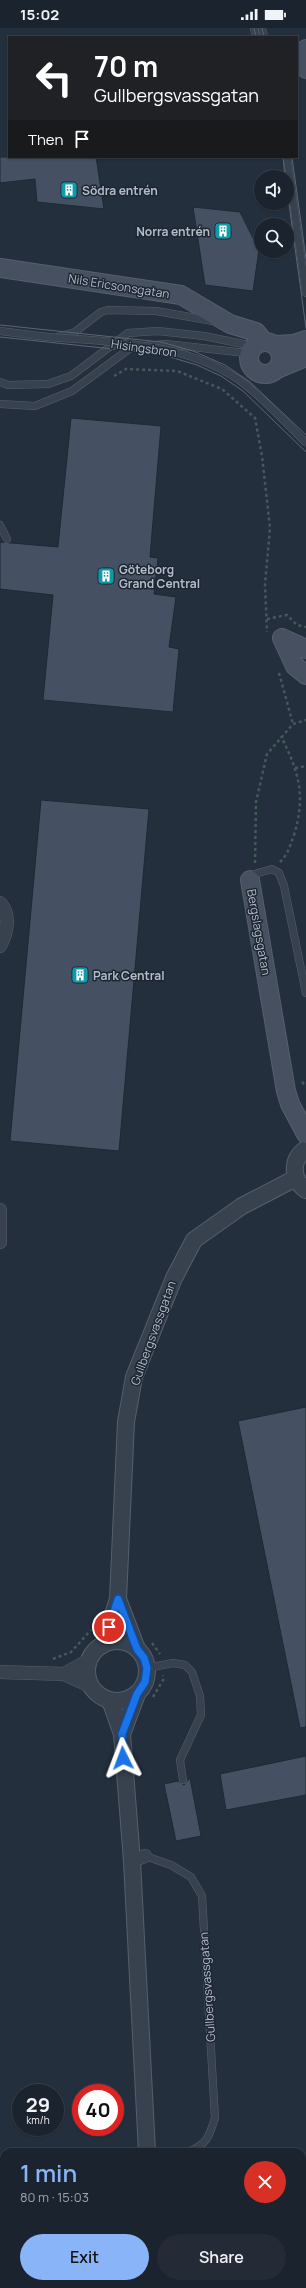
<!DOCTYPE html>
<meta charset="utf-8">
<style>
body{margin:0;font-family:Manrope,sans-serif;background:#242b36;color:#f1f3f6;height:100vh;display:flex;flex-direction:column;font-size:15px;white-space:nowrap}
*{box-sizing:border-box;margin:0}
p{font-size:13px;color:#a0a4aa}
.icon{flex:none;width:22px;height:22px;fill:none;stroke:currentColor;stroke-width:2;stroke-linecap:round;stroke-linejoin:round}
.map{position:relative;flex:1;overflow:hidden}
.sheet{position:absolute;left:0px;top:2120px;width:306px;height:140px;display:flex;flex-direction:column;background:#1b232e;border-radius:12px 12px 0 0;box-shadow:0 1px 3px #0004,0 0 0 1px #39404a}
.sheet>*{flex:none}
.banner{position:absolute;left:8px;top:8px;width:290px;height:122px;border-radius:0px;box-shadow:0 1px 3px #0004,0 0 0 1px #39404a;background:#202124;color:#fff;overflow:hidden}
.buttons{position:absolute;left:254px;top:142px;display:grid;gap:8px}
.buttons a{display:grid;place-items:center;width:40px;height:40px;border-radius:50%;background:#1b232e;box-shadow:0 1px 3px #0004,0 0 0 1px #39404a;font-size:20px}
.speed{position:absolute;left:12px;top:2056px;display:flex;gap:8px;font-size:20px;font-weight:700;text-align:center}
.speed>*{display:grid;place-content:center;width:52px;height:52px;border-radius:50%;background:#1b232e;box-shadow:0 1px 3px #0004,0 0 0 1px #39404a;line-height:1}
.speed small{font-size:10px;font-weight:400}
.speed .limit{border:6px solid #d22;background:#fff;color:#111}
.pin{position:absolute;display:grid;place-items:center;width:34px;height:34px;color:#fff;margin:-17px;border:2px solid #fff;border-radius:50%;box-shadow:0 1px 4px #0007}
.me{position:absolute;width:44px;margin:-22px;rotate:357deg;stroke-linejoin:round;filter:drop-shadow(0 0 3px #0008)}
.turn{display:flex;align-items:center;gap:14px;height:84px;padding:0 20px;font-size:18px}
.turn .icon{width:52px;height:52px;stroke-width:2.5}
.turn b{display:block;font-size:28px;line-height:34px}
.then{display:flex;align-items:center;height:38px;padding:0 20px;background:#0003;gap:8px;font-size:15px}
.round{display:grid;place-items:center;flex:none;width:42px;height:42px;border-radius:21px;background:#242b36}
.headline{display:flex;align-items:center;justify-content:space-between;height:68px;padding:0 20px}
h1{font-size:24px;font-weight:600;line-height:30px;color:#8ab4f8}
.action{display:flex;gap:8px;margin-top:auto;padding:8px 20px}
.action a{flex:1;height:46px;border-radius:24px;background:#8ab4f8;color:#111;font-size:16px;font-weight:600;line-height:46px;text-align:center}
.action a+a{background:#242b36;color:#f1f3f6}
.status{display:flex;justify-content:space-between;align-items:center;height:28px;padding:0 20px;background:#1b232e;direction:ltr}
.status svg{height:11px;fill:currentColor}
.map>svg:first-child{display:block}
.building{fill:#455162;stroke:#1f2835}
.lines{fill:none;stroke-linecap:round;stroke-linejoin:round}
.service-casing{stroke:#565f6c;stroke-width:8}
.minor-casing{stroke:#565f6c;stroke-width:14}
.tertiary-casing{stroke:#565f6c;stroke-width:18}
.secondary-casing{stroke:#565f6c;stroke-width:20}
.path{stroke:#44595c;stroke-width:2.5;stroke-dasharray:3 3;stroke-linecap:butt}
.service{stroke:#38414e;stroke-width:7}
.minor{stroke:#38414e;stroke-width:13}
.tertiary{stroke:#38414e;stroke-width:16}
.secondary{stroke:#465061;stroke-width:18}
.tram{stroke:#5a6575;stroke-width:1}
.service-bridge-casing{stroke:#565f6c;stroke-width:8;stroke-linecap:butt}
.service-bridge{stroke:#38414e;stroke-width:7}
.route-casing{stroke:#114b97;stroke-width:10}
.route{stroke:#1a73e8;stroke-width:7}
.labels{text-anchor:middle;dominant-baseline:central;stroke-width:3;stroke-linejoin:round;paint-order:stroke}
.poi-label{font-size:12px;font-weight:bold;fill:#b4bcc9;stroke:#1d2633;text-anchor:start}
.street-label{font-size:12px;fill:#b4bcc9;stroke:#1d2633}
</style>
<div class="status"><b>15:02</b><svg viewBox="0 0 49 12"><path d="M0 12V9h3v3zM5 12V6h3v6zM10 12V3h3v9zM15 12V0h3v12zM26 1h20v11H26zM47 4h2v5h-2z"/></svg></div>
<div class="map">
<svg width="306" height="2260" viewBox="0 0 306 2260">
<rect width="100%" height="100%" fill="#242f3e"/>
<path class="building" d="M0 129H96L104 181 37 174 35 151 0 155Z
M193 179 240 184 259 222 253 263 205 257Z
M71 390 161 398 150 529 158 530 154 566 176 569 169 619 179 621 173 684 43 672 53 567 0 561V514L58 519Z
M41 772 149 781 119 1123 10 1113Z
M306 1379V1699L300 1700 238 1393Z
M306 1728V1767L226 1782 220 1746Z
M190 1750 201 1808 176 1813 164 1756 178 1753 184 1757Z"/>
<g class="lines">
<g class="service-casing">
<path id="service" d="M254 0 256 9
M262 0 264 9
M287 129 306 265
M0 303 39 308
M58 309 75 304 101 284 108 282 156 283 213 293
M0 354 8 357 48 356 71 348 128 305 158 303 204 308 248 317 251 322
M0 376 35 378 72 363 132 319 166 316 246 325 249 332
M0 497 7 511
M250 851 255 846 272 841 279 845 284 858 306 965
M147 1640 173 1635 185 1637 192 1644 200 1668 201 1687 180 1732 183 1752
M145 1828 171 1837 191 1849 202 1868 215 2090C209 2109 207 2116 188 2124"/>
</g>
<g class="minor-casing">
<path id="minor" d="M0 875C11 887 7 905 0 918
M0 1182V1214
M0 1644 64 1646 91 1658
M64 1646 91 1631
M132 1833 145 1828"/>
</g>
<g class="tertiary-casing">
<path id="tertiary" d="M306 1121C291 1131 291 1151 306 1162
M118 1571 137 1621
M87 1643a30 30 0 1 1 60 0a30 30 0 1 1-60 0Z
M103 1617 118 1571 126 1394 134 1349 174 1250 194 1212 242 1178 296 1150
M110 1672 122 1706 132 1833 147 2124
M122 1706 137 1666
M154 2256V2260"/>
</g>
<g class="secondary-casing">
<path id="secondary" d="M306 21V41
M0 240 181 267 230 296 256 304 264 314
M249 330a16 16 0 1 1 32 0a16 16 0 1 1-32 0Z
M275 317 294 316 306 312
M277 341 306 329
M282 610 295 638 306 647
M282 610 306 621
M250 852 286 1063 290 1076 306 1106"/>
</g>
<path class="path" d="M114 348 126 341 177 343 222 361 255 390 262 428 270 500 265 556 267 604
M267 591 287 587 297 597 306 599
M279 645 293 696
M295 740 306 738
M280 834C288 826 290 818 294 807 306 767 299 745 281 708
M255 835 256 774 267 726 293 696 306 692
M302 1054 306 1058
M152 1615 160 1626
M53 1631 71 1624 91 1602
M153 1669 163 1652V1647"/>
<use href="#service" class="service"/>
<use href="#minor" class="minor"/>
<use href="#tertiary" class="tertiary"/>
<use href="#secondary" class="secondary"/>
<path class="tram" d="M254 0 256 9
M262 0 264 9
M283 129 285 149
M292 129 306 231
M287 161 306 300
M0 297 161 314 193 323 225 337 250 354 306 407
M0 309 160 326 197 337 221 348 243 363 306 424"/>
<g class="service-bridge-casing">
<path id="service-bridge" d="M39 308C109 315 189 312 247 358 268 375 287 396 306 415"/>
</g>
<use href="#service-bridge" class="service-bridge"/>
</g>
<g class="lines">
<g class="route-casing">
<path id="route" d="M109 1599 118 1571 137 1621 144 1630 147 1640 145 1654 137 1666 122 1706 123 1730"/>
</g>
<use href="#route" class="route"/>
</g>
<defs>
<g id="building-square" transform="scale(0.9)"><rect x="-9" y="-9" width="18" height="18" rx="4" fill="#0f9aa8" stroke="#1d2633"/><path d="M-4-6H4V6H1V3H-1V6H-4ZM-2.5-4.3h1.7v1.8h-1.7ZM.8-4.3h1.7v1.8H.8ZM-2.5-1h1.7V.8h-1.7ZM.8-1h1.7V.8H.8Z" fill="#fff"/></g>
</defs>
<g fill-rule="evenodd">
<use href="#building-square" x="69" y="162"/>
<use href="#building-square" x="223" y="203"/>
<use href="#building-square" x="106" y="548"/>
<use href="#building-square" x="80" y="947"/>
</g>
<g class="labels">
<g class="poi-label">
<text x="82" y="162">Södra entrén</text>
<text x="210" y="203" text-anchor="end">Norra entrén</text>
<text x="119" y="541">Göteborg<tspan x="119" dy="14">Grand Central</tspan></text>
<text x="93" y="947">Park Central</text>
</g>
<g class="street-label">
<text transform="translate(119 258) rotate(9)">Nils Ericsonsgatan</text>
<text transform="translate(144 320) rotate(8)">Hisingsbron</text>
<text transform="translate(259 904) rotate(80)">Bergslagsgatan</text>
<text transform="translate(153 1305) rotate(-70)">Gullbergsvassgatan</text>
<text transform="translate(207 1959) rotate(-94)">Gullbergsvassgatan</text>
</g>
</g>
</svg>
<div class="buttons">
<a><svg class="icon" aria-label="sound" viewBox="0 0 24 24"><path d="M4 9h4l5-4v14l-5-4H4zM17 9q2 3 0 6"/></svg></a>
<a><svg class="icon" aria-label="search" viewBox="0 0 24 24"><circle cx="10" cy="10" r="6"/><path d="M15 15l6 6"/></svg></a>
</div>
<div class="speed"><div>29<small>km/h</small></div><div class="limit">40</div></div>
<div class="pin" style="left:109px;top:1599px;background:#d93025"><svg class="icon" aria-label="arrive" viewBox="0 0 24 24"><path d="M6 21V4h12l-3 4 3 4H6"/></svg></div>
<svg class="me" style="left:123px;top:1730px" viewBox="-20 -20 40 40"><path d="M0-17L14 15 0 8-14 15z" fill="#1a73e8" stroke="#fff" stroke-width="4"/></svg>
<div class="banner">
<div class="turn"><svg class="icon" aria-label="left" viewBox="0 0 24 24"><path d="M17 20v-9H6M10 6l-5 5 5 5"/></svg><div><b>70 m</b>Gullbergsvassgatan</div></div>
<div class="then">Then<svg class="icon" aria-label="arrive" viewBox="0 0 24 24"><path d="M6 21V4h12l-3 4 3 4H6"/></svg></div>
</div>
<section class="sheet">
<div class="headline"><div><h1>1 min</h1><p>80 m · 15:03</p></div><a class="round" style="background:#d93025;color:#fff"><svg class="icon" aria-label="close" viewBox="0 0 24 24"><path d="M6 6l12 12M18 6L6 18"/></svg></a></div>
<div class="action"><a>Exit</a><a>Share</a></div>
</section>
</div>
